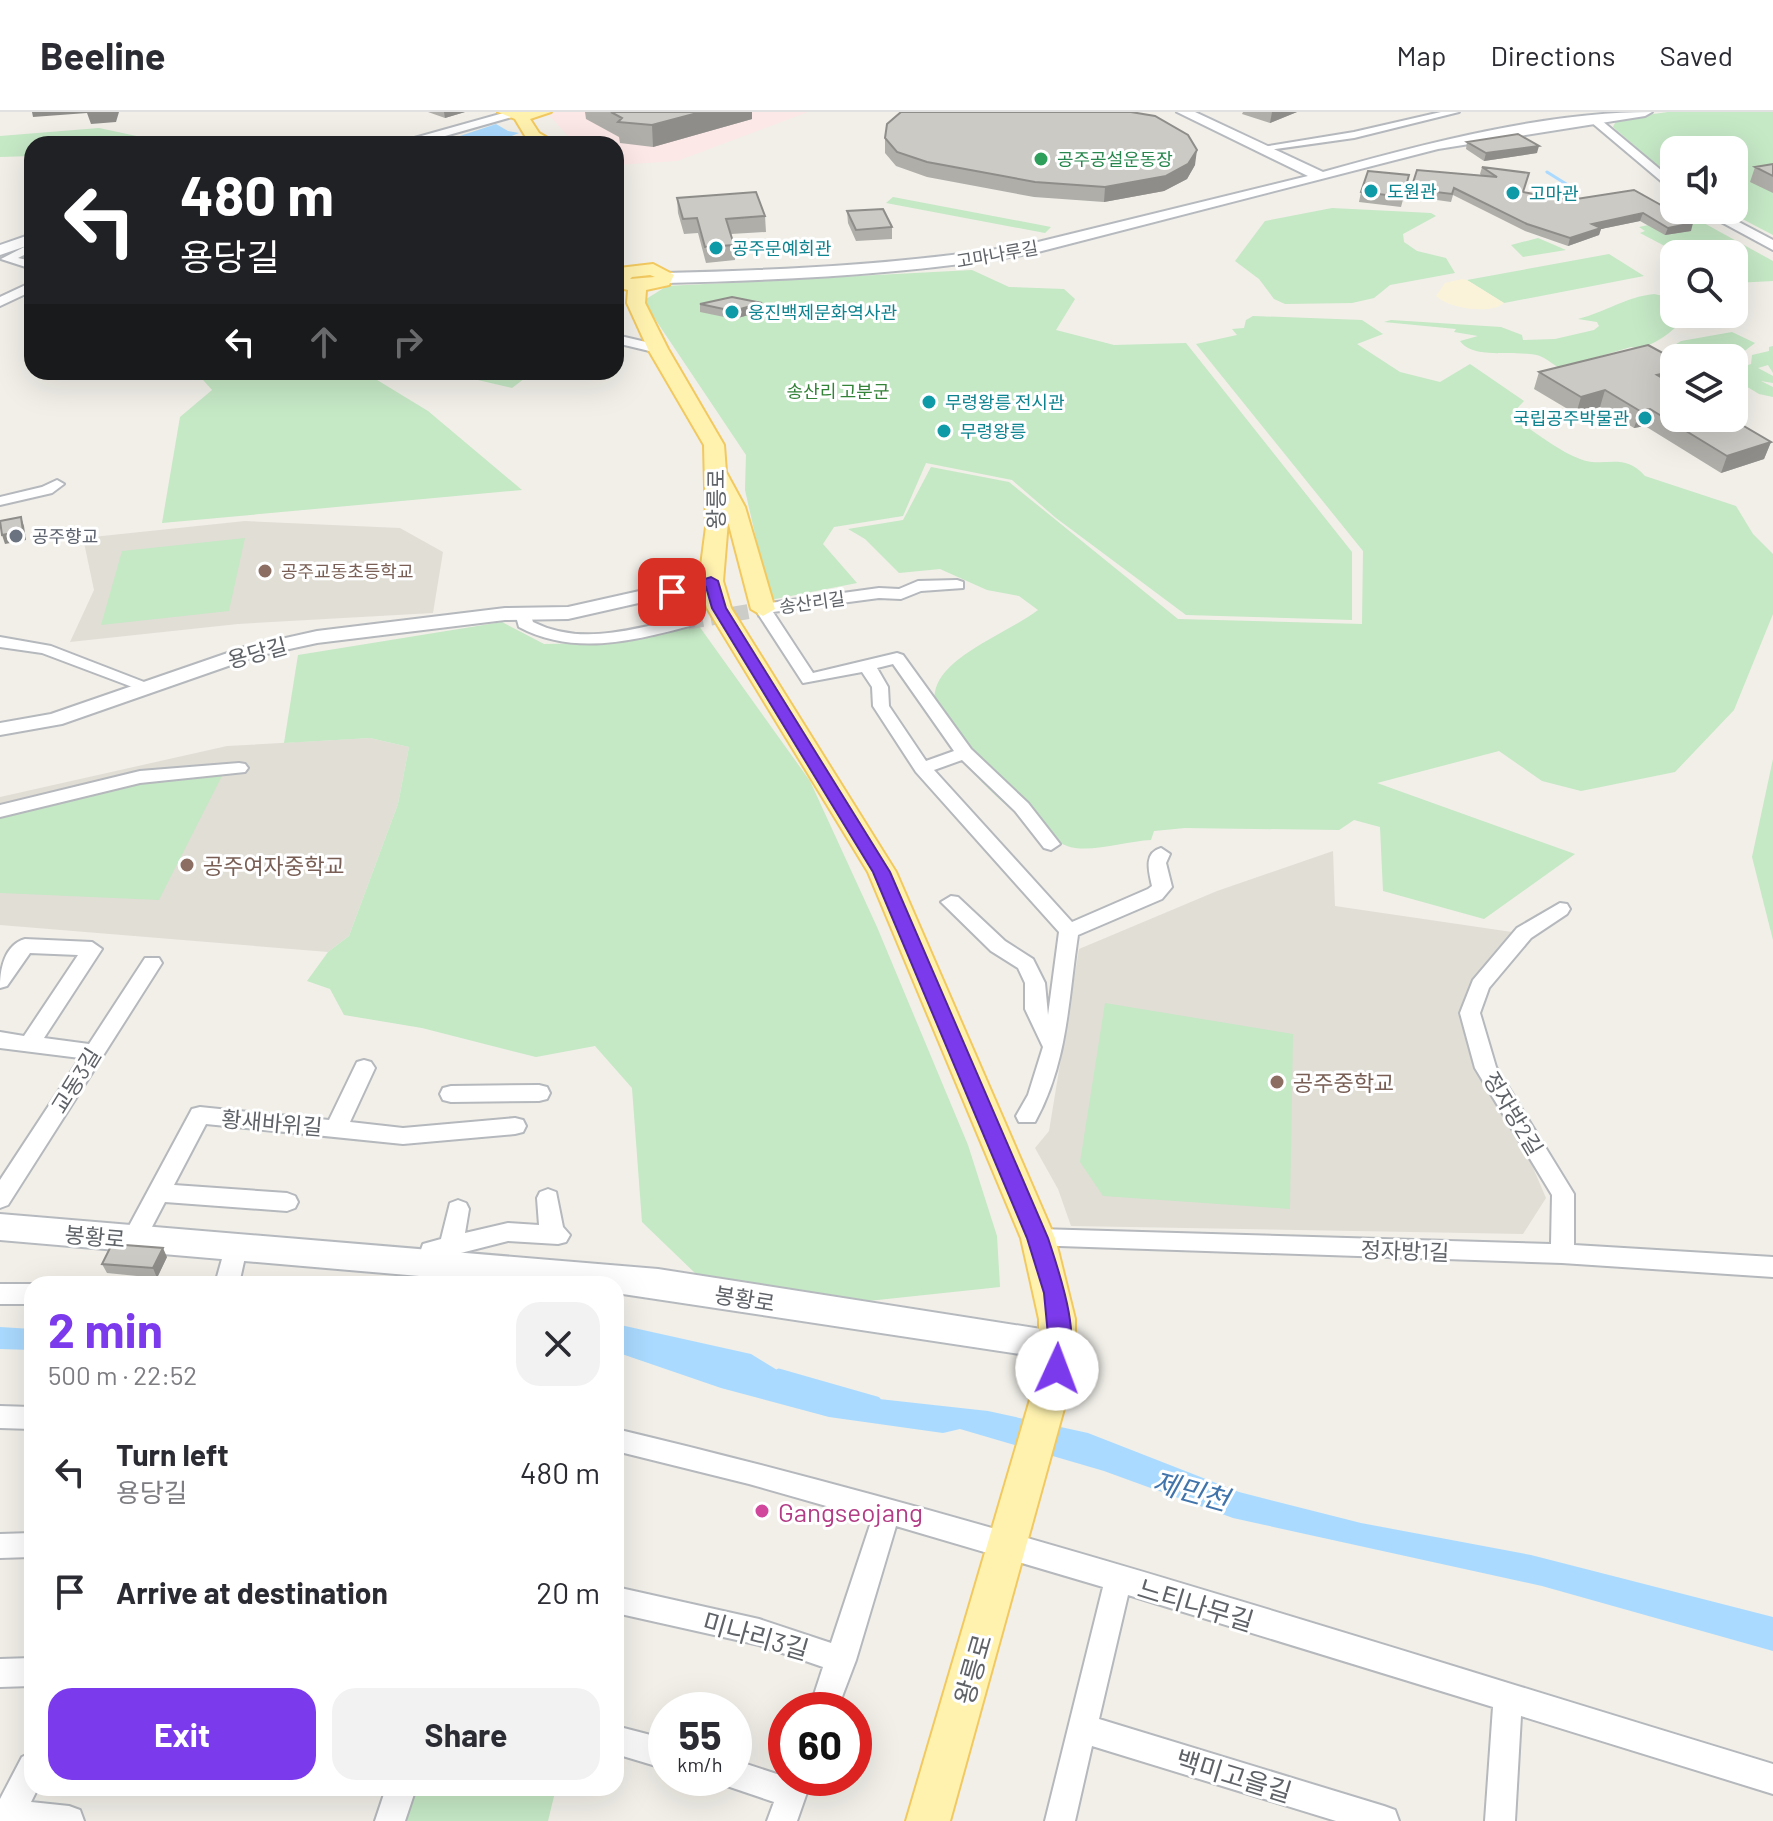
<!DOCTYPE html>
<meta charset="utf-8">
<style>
body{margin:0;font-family:Barlow,"Noto Sans KR",sans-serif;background:#f2f2f3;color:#2b2b33;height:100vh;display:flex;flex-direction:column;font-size:30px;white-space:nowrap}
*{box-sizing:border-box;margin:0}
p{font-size:26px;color:#7c7c81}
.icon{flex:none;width:44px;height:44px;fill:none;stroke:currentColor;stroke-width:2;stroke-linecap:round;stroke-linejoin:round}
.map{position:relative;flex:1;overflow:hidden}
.side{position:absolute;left:24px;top:1164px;width:600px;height:520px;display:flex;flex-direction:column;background:#fff;border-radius:24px;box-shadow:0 8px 32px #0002}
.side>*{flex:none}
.hud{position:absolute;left:24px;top:24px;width:600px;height:244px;border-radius:24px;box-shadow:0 8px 32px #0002;background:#202124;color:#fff;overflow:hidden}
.controls{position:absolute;left:1660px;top:24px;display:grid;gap:16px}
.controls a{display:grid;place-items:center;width:88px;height:88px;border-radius:16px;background:#fff;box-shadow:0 8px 32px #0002;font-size:40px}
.speed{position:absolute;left:648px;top:1580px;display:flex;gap:16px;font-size:40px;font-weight:700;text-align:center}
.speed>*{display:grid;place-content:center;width:104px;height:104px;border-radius:50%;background:#fff;box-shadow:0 8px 32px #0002;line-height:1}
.speed small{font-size:20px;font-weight:400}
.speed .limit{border:12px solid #d22;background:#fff;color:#111}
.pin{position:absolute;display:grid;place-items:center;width:68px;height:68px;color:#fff;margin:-34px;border-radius:16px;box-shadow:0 4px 12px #0006}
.me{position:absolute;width:88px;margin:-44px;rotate:2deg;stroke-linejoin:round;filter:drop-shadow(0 0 6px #0008)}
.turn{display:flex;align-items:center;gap:28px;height:168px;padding:0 24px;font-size:36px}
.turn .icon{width:104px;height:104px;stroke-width:2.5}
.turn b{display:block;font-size:56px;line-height:68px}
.lanes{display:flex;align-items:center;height:76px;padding:0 24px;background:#0003;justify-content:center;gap:40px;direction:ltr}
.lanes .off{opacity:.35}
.round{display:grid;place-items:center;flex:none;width:84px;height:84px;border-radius:24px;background:#f2f2f3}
.overview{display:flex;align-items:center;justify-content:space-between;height:136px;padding:0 24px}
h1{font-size:48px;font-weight:700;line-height:60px;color:#7c3aed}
.action{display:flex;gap:16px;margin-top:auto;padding:16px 24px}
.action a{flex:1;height:92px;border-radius:24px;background:#7c3aed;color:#fff;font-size:32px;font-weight:700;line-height:92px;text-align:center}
.action a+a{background:#f2f2f3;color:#2b2b33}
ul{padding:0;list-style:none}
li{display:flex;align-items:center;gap:24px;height:120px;padding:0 24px}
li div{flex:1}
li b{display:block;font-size:30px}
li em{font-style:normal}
header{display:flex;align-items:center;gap:48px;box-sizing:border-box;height:112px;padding:0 40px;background:#fff;border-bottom:2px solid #e1e1e2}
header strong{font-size:38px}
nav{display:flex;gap:44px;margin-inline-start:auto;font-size:28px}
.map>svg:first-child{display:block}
.education{fill:#e1ded6}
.medical{fill:#fce8e6}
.green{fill:#c5e8c5}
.sand{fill:#fbf3d9}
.water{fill:#aadaff}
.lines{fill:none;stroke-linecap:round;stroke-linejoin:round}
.stream-far1{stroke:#aadaff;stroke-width:3}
.stream{stroke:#aadaff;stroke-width:7}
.minor-tunnel{stroke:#ccccc8;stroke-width:15;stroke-dasharray:15 8;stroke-linecap:butt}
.minor-casing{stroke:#b5b8bc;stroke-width:4}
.tertiary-casing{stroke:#b5b8bc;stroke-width:4}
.secondary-casing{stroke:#b6babf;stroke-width:4}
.primary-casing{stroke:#f2c960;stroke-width:4}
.minor{fill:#fff;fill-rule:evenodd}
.tertiary{fill:#fff;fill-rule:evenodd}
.secondary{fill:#fff;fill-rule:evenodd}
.primary{fill:#fff2af;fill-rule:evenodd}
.wall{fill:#afaea9}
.shaded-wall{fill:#8f8d8a}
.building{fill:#cccac5;stroke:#8f8d8a;stroke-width:2}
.route{fill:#7c3aed;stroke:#51269a;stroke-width:2}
.leisure-dot{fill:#2e9e5b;stroke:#fff;stroke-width:3}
.culture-dot{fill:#0f9aa8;stroke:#fff;stroke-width:3}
.worship-dot{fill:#6b7280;stroke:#fff;stroke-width:3}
.education-dot{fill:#8d6e63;stroke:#fff;stroke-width:3}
.hotel-dot{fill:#d1479c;stroke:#fff;stroke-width:3}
.labels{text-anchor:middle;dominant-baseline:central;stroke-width:6;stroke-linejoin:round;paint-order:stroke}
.far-leisure-label{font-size:18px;fill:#27864d;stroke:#fff;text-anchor:start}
.far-culture-label{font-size:18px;fill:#0d838f;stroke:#fff;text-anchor:start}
.far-street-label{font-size:18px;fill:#5f6368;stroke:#fff}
.far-park-label{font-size:18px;fill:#348238;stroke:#fff}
.far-worship-label{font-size:18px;fill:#5b616d;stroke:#fff;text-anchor:start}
.far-education-label{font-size:18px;fill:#785e54;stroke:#fff;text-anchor:start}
.street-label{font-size:22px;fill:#5f6368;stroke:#fff}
.education-label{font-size:22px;fill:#785e54;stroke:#fff;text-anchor:start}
.near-hotel-label{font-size:26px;fill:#b23c85;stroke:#fff;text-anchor:start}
.near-street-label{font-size:26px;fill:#5f6368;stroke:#fff}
.near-water-label{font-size:28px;font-style:italic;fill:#4174aa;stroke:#fff}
</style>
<header>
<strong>Beeline</strong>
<nav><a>Map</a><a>Directions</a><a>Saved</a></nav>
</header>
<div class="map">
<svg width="1773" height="1709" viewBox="0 0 1773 1709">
<rect width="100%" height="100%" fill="#f1efe8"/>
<path class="education" d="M245 409 400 416 443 440 433 501 238 512 70 530 94 478 83 426Z
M370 626 409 635 398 692 349 824 328 840 0 813V685L227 634Z
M1333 739 1335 794 1512 820 1475 886V920L1546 1086 1523 1122 1071 1114 1058 1077 1035 1036 1049 1019 1079 837 1217 779Z"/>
<path class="medical" d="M554 0H808L677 49 616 53V32H575L549 3Z"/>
<path class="green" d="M1668 0H1773V123L1725 98H1734V38H1674V68L1613 15 1617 7Z
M99 16 174 32H32V44L0 45V24Z
M893 85 1051 115 1045 121 886 91Z
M1332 96 1431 101 1436 104 1403 122 1404 130 1417 139 1446 146 1455 161 1390 173 1374 186 1352 191 1285 192 1274 187 1259 167 1235 149 1265 109Z
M1691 104 1773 149V169L1735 171 1734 142H1680L1640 121 1645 119 1639 115Z
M1538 126 1566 138 1523 145 1511 133Z
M1609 142 1644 164 1504 191 1467 168Z
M972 158 1009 175 1064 177 1075 187 1056 218 1114 233 1186 231 1352 440V508L1186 503 1056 406 1012 368 926 351 903 404 834 415 823 432 857 471 770 488 745 378 746 343 643 189 667 174Z
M1654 182 1674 186V202H1687C1673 221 1660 228 1641 237L1631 235 1560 256C1553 253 1550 249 1544 246 1525 235 1474 250 1460 229L1478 224 1454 220 1456 217 1384 210 1391 208 1501 215 1522 223 1523 228 1555 227 1594 218 1599 214 1597 210 1578 207C1606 200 1625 185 1654 182Z
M1253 204 1362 208 1383 222 1357 232 1400 260 1440 270 1470 252 1524 289 1510 304C1532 317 1556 338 1580 347 1605 357 1622 339 1645 364L1736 394 1753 422 1773 442V502L1734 598 1675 660 1581 679 1542 669 1499 639 1377 671 1575 742 1484 807 1383 779 1380 715 1354 708 1339 718 1185 716 1154 719 1151 728C1126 729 1089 742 1067 734 1026 719 916 623 937 573 950 541 1011 519 1038 498L1019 484 987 478 940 457 899 461 865 427 848 417 903 408 931 355 1009 370 1178 507 1362 512 1363 439 1196 232 1237 223 1232 217 1244 216 1246 208Z
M1732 220 1755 231 1734 247 1696 246 1673 234 1681 229Z
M1773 234V261L1768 253 1758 256 1773 264V271L1761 269 1773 275V285L1759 282 1734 267V258L1751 252 1752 243 1769 239V235Z
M196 260H364L428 299 522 378 162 411 180 305 212 278Z
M455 260H533L512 276 452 262Z
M245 426 229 499 101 513 122 439Z
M502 510 544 532 605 531 699 514 810 669 877 815 968 1033 997 1124 1000 1175 868 1189 696 1162 642 1110 632 976 595 934 536 945 422 916 344 903 330 877 307 869 328 840 349 824 398 692 409 635 370 626 284 631 298 543Z
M1773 647V828L1752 745Z
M223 662 159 788 0 781V705L113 675Z
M1105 891 1293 922 1290 1097 1103 1084 1080 1050Z
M412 1676H556L548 1709H402Z"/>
<path class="sand" d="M1462 167 1467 168 1504 191C1493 202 1451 198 1436 184L1445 171Z"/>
<path class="water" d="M496 12 508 19 519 21 492 32 445 29Z
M616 1212 751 1242 782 1261 870 1286 988 1299 1088 1321 1239 1380 1361 1411 1531 1443 1773 1505V1539L1542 1474 1233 1406 1104 1359 960 1317 943 1321 829 1305 721 1276 616 1240Z
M0 1215 32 1217V1238L0 1237Z"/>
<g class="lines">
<path class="stream-far1" d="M1547 60 1579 80"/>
<path class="stream" d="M779 1260 877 1288"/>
<path class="minor-tunnel" d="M688 510 763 497"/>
<g class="minor-casing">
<path id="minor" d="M1441 0H1459L1354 26 1262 39 1257 36 1354 20Z
M32 131V139L18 146 32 149V157L1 147Z
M32 170V179L0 194V185Z
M616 223 663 234 664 237 658 241 616 231Z
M57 368 64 372 52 381 0 393V385L42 375Z
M957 468 963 470V476L921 479 901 487 879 486 773 500 813 561 897 541 903 543 971 637 1028 691 1060 732 1051 738 1044 736 1015 699 962 648 934 658 1072 810 1148 777 1152 774C1149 760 1143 741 1161 736L1170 742 1166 751 1172 775 1162 787 1078 823C1068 889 1068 950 1035 1010H1019L1016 1004 1028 983 1043 935 1025 897V871L1018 856 991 839 941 790 951 784 958 785 1005 829 1033 847 1045 871 1048 903 1059 820 916 660 873 594 872 575 862 560 803 571 755 497 763 492 879 476 899 477 918 469ZM893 552 954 639 926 649 889 594 888 575 877 556Z
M523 496 529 498 533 510C582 535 637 516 688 505L696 510 694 513C636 528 575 545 519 515L515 501Z
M0 525 51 534 157 575 155 579H143L42 541 0 535Z
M239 651 245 652 248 656 245 660 140 671 0 705V693L140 659Z
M1560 791 1567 792 1570 797 1567 802 1531 826 1489 876 1480 901 1496 955 1574 1082V1133L1773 1145V1165L1562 1151 1030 1133 1026 1126 1030 1119 1038 1117 1551 1132 1552 1083 1475 956 1460 901 1473 868 1517 816Z
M25 827 92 830 102 837 44 926 89 932 145 846H159L162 851 8 1093 0 1096V1068L80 946 0 936V920L24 924 78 843 30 841 7 874 0 876C0 858 4 833 25 827Z
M364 948 371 950 375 956 350 1010 403 1016 515 1006 523 1008 526 1014 523 1020 515 1022 403 1032 206 1012 174 1073 287 1081 295 1084 298 1090 295 1096 287 1099 165 1090 142 1134 134 1136 126 1134 122 1127 192 997 200 995 329 1008 357 950Z
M539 973 547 975 550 981 547 987 539 989 451 990 443 988 440 982 443 976 451 974Z
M548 1077 556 1080 563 1115 570 1123 566 1130 558 1132 508 1129 441 1146 436 1159 428 1162 420 1159 416 1152 423 1132 441 1127 450 1091 458 1088 466 1091 469 1097 465 1121 508 1111 539 1113 537 1086 540 1080Z
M235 1127 243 1129 247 1136 239 1172H215L227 1129Z
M0 1172H32V1192H0Z
M0 1294 32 1295V1317L0 1316Z
M616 1317C1006 1410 1389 1536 1773 1652V1682L1521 1604 1515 1709H1485L1493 1595 1128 1483 1099 1607 1384 1694 1395 1698 1399 1709H1336L1092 1634 1075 1709H1045L1103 1475 896 1414 856 1548 837 1598H809L823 1555 759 1533 616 1501V1475L759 1507 831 1531 872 1407 749 1372 616 1339Z
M32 1421V1445L0 1446V1422Z
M32 1546V1574L0 1575V1547Z
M616 1614 666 1627V1657L616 1642Z
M32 1640V1676H38L31 1690 69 1694 80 1698 84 1709H0V1687L22 1645Z
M734 1648 783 1664 786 1657V1666H812L797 1709H767L774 1690 724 1673 721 1666H734Z
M386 1676H416L405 1709H375Z"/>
</g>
<g class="tertiary-casing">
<path id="tertiary" d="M1595 3 1674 69V80L1591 10 1589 7Z
M1699 98H1716L1773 128V138Z
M711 463 720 469 718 473 568 507 505 508 317 531 257 544 62 612 0 623V611L51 602 245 535 317 519 505 496 568 495Z"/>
</g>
<g class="secondary-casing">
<path id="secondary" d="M507 0 519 3 417 32H393Z
M1177 0H1195L1323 60C1426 31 1545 0 1652 0L1645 4 1438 37 1034 141C912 162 789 168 665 171L657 166 665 161C789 158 912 152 1034 131L1308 64Z
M32 122V132L0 143V133Z
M0 1102 658 1157 1060 1220 1072 1224 1077 1234 1072 1244 1060 1248 616 1181V1172H512L0 1128Z"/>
</g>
<g class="primary-casing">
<path id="primary" d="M498 0H551L530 7 539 21 551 28 540 32 527 27 515 7Z
M653 152 674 163 669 173 646 178 645 191 668 237 724 333 726 360 745 395 775 497 763 504 751 497 728 409 723 469 731 496 896 760 1055 1126 1075 1207V1257L950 1709H906L1039 1257V1207L1021 1126 868 760 707 496 699 469 706 415 704 333 648 237 627 191 628 178 616 175 619 156ZM650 163 655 165 630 167 632 165Z"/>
</g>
<use href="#minor" class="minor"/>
<use href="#tertiary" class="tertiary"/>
<use href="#secondary" class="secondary"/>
<use href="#primary" class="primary"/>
</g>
<path class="wall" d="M428 0H465L445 6Z
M585 0H752V7L653 35 620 31 619 25 586 7Z
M1243 0H1297L1270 11 1242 2Z
M885 26 1195 53 1187 67 1164 79 1104 90 1034 85 927 65 896 54 885 41Z
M1467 30 1537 41 1484 49 1466 37Z
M1773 52V81L1750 70 1755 55Z
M1482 55 1523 80 1570 88 1634 78 1691 119 1665 123 1640 109 1601 117 1599 123 1568 134 1525 119 1453 83 1451 90 1409 84 1411 77 1482 64 1480 62Z
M1407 73 1401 95 1359 90 1361 80Z
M677 86 765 104 766 120 731 122 734 133 735 148 706 151 698 121 684 122 678 101Z
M847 99 892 115V127L856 129 848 111Z
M762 191 763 199 734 207 700 200V192Z
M1648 233 1674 306 1771 330 1764 347 1721 361 1645 314 1634 316 1600 295 1576 302 1534 277 1539 260Z
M167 1145 157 1166 107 1161 102 1152Z"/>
<path class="shaded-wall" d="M32 0H119L116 10 91 12 87 1 33 5Z
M444 0H465L445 6Z
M701 0H752V7L653 35 652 13Z
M1272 0H1297L1270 11Z
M1539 34 1537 41 1484 49 1486 41Z
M1197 38 1195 53 1187 67 1164 79 1104 90 1105 75Z
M1643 101 1640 109 1601 117 1599 123 1568 134 1570 126 1592 112Z
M1693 111 1691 119 1665 123 1668 116Z
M762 191 763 199 734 207 733 199Z
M1674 259V275L1657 263Z
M1605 278 1600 295 1576 302 1581 285Z
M1650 297 1645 314 1634 316 1640 299Z
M1771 330 1764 347 1721 361 1727 344Z
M21 405 24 414 26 428 5 432 2 423Z
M163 1136 167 1145 157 1166 153 1156Z"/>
<path class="building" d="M611 0H701L652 13 618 10 622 6Z
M901 0H1131L1155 4 1188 23 1197 38 1188 52 1166 64 1105 75 1035 70 927 50 897 40 885 26 887 12Z
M1518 22 1539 34 1486 41 1467 30Z
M1773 52V64L1755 55Z
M1482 55 1529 61 1523 80 1570 88 1634 78 1693 111 1668 116 1643 101 1592 112 1601 116 1570 126 1527 112 1454 76 1452 82 1411 77 1417 58 1497 65Z
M1368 59 1409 63 1403 85 1361 80Z
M756 80 765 104 726 107 734 133 705 135 697 106 683 107 677 86Z
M883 97 892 115 856 118 847 99Z
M732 185 762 191 733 199 700 192Z
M1648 233 1674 247V259L1657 263 1674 273V306H1730L1771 330 1727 344 1650 297 1640 299 1605 278 1581 285 1539 260Z
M21 405 23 419 2 423 0 409Z
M112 1132 163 1136 153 1156 102 1152Z"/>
<path class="route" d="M711 465 718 469 726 496 890 760 1048 1126C1060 1163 1083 1227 1065 1264L1057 1267 1049 1264 1046 1257 1049 1234 1044 1181 1027 1126 873 760 712 496 706 475 672 484 664 480Z"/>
<circle class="leisure-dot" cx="1041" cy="47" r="8"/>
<g class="culture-dot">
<circle cx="1371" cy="79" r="8"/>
<circle cx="1513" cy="81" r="8"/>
<circle cx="716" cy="136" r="8"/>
<circle cx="732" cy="200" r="8"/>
<circle cx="929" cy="290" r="8"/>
<circle cx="1645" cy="306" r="8"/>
<circle cx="944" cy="319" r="8"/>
</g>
<circle class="worship-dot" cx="16" cy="424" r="8"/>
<g class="education-dot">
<circle cx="265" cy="459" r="8"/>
<circle cx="187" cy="753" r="8"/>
<circle cx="1277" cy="970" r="8"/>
</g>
<circle class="hotel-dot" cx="762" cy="1399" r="8"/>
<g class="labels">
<g class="far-leisure-label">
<text x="1057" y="47">공주공설운동장</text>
</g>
<g class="far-culture-label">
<text x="1387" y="79">도원관</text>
<text x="1529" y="81">고마관</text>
<text x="732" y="136">공주문예회관</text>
<text x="748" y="200">웅진백제문화역사관</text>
<text x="945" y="290">무령왕릉 전시관</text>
<text x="1629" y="306" text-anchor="end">국립공주박물관</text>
<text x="960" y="319">무령왕릉</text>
</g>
<g class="far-street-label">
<text transform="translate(997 142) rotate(-10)">고마나루길</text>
<text transform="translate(812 490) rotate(-8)">송산리길</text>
</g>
<g class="far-park-label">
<text x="838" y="279">송산리 고분군</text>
</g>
<g class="far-worship-label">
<text x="32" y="424">공주향교</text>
</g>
<g class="far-education-label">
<text x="281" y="459">공주교동초등학교</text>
</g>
<g class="street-label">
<text transform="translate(715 387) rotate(-90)">왕릉로</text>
<text transform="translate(257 540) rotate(-15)">용당길</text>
<text transform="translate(75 968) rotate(-58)">교동3길</text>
<text transform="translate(1514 1001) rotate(59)">정자방2길</text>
<text transform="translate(272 1010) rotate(5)">황새바위길</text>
<text transform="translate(95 1124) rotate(5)">봉황로</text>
<text transform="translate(1405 1138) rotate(2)">정자방1길</text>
<text transform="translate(745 1186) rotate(9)">봉황로</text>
</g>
<g class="education-label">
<text x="203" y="753">공주여자중학교</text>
<text x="1293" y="970">공주중학교</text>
</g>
<g class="near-hotel-label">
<text x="778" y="1399">Gangseojang</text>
</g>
<g class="near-street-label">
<text transform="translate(1196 1492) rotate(17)">느티나무길</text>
<text transform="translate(756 1523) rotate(16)">미나리3길</text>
<text transform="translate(972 1557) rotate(-74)">왕릉로</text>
<text transform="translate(1234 1663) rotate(17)">백미고을길</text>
</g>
<g class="near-water-label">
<text transform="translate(1191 1378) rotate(15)">제민천</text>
</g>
</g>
</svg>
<div class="controls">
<a><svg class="icon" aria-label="sound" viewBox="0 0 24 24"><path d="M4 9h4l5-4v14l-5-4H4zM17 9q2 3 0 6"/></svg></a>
<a><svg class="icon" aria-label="search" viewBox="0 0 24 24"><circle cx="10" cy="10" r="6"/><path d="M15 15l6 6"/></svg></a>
<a><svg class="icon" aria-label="layers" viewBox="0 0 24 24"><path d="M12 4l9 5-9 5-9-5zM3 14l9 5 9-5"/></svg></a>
</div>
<div class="speed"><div>55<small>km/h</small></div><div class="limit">60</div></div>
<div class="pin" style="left:672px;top:480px;background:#d93025"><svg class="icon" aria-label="arrive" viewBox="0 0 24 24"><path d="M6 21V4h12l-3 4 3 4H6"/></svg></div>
<svg class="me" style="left:1057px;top:1257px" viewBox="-20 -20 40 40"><circle r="19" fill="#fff"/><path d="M0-13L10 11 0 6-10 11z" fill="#7c3aed"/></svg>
<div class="hud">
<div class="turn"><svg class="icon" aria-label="left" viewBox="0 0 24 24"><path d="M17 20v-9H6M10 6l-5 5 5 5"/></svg><div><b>480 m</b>용당길</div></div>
<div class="lanes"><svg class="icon" aria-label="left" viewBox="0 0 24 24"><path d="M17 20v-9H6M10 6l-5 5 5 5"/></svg><svg class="icon off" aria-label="ahead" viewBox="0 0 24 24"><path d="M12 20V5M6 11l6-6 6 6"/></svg><svg class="icon off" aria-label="right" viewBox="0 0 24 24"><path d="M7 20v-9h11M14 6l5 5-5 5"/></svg></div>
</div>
<section class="side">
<div class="overview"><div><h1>2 min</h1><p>500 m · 22:52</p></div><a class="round"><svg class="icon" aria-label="close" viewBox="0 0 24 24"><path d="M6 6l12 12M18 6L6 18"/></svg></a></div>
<ul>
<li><svg class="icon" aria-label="left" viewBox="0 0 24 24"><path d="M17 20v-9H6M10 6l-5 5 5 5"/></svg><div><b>Turn left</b><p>용당길</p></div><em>480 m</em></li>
<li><svg class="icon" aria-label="arrive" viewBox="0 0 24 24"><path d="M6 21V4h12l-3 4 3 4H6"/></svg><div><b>Arrive at destination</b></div><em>20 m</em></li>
</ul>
<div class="action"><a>Exit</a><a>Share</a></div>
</section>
</div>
